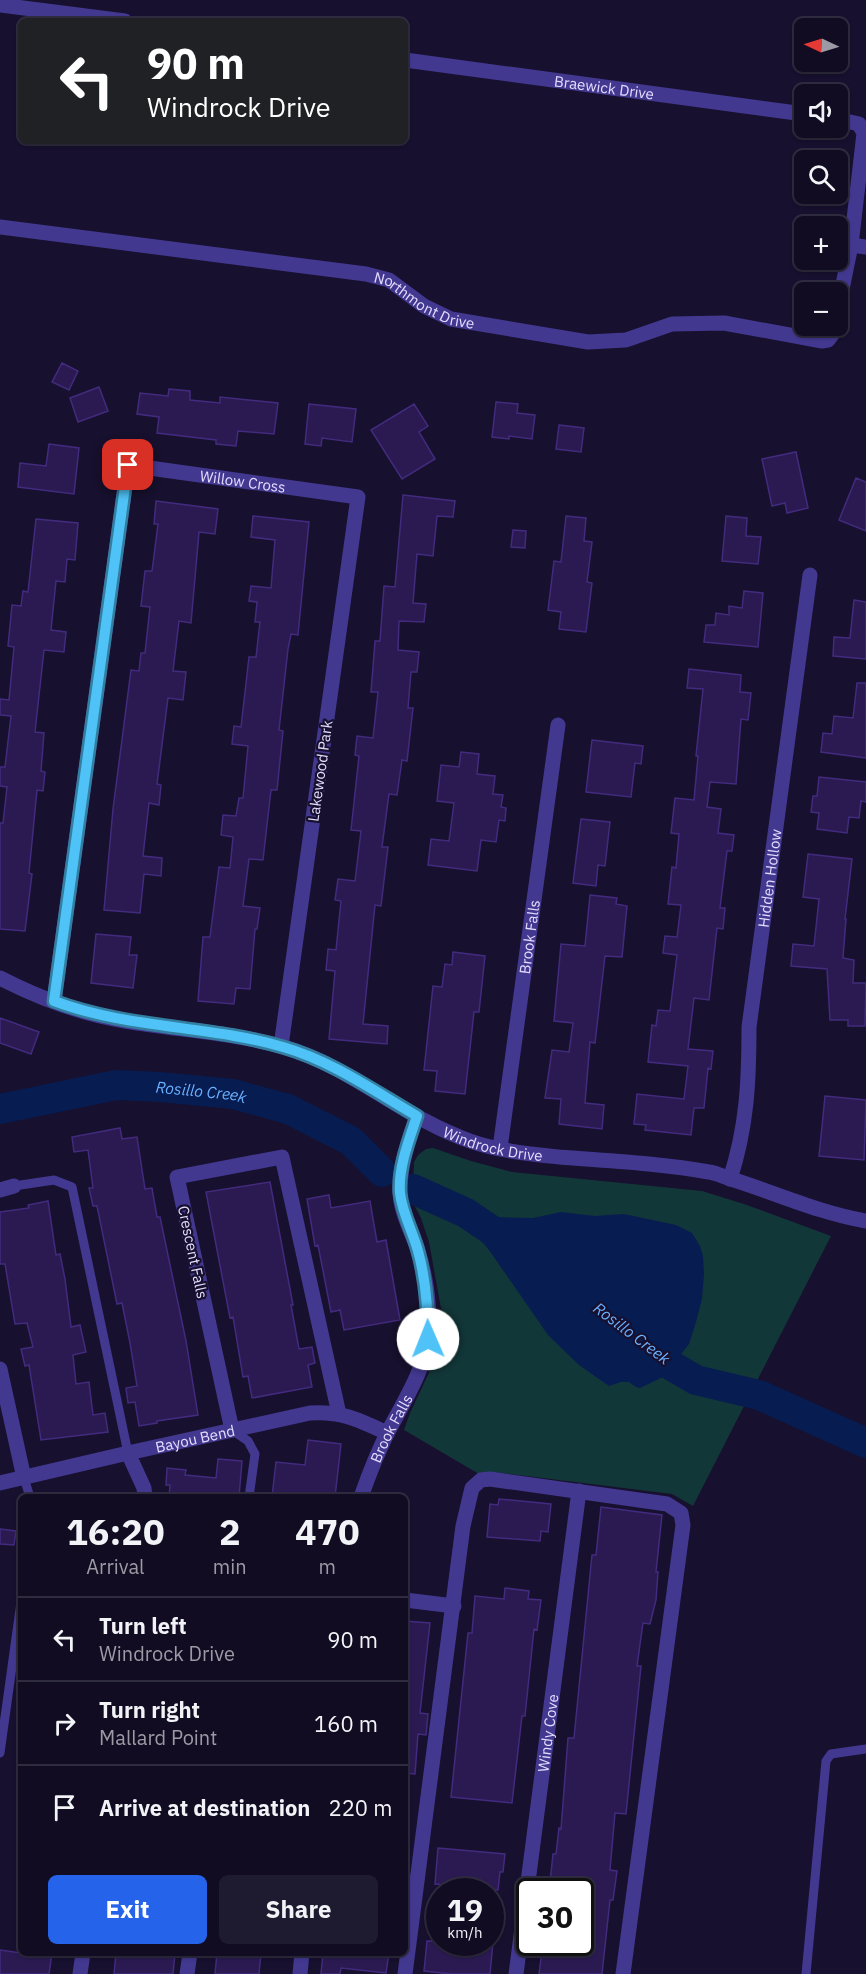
<!DOCTYPE html>
<meta charset="utf-8">
<style>
body{margin:0;font-family:"IBM Plex Sans",sans-serif;background:#1e1a2f;color:#f1f3f6;height:100vh;display:flex;flex-direction:column;font-size:22px;white-space:nowrap}
*{box-sizing:border-box;margin:0}
p{font-size:20px;color:#9c9ba5}
.icon{flex:none;width:33px;height:33px;fill:none;stroke:currentColor;stroke-width:2;stroke-linecap:round;stroke-linejoin:round}
.map{position:relative;flex:1;overflow:hidden}
.panel{position:absolute;left:18px;top:1494px;width:390px;height:462px;display:flex;flex-direction:column;background:#110c22;border-radius:9px;box-shadow:0 2px 4px #0004,0 0 0 2px #302c40}
.panel>*{flex:none}
.hud{position:absolute;left:18px;top:18px;width:390px;height:126px;border-radius:9px;box-shadow:0 2px 4px #0004,0 0 0 2px #302c40;background:#202124;color:#fff;overflow:hidden}
.needle{width:39px;rotate:274deg}
.controls{position:absolute;left:794px;top:18px;display:grid;gap:12px}
.controls a{display:grid;place-items:center;width:54px;height:54px;border-radius:9px;background:#110c22;box-shadow:0 2px 4px #0004,0 0 0 2px #302c40;font-size:30px}
.speed{position:absolute;left:426px;top:1878px;display:flex;gap:12px;font-size:30px;font-weight:700;text-align:center}
.speed>*{display:grid;place-content:center;width:78px;height:78px;border-radius:50%;background:#110c22;box-shadow:0 2px 4px #0004,0 0 0 2px #302c40;line-height:1}
.speed small{font-size:15px;font-weight:400}
.speed .limit{border:3px solid #111;border-radius:9px;background:#fff;color:#111}
.pin{position:absolute;display:grid;place-items:center;width:51px;height:51px;color:#fff;margin:-26px;border-radius:12px;box-shadow:0 3px 9px #0006}
.me{position:absolute;width:66px;margin:-33px;rotate:359deg;stroke-linejoin:round;filter:drop-shadow(0 0 4px #0008)}
.turn{display:flex;align-items:center;gap:21px;height:126px;padding:0 30px;font-size:27px}
.turn .icon{width:78px;height:78px;stroke-width:2.5}
.turn b{display:block;font-size:42px;line-height:51px}
.eta{display:flex;justify-content:space-evenly;align-items:center;height:102px;text-align:center}
.eta b{font-size:36px;font-weight:700;line-height:42px}
.primary-button{display:flex;gap:12px;margin-top:auto;padding:12px 30px}
.primary-button a{flex:1;height:69px;border-radius:9px;background:#2563eb;color:#fff;font-size:24px;font-weight:700;line-height:69px;text-align:center}
.primary-button a+a{background:#1e1a2f;color:#f1f3f6}
ul{padding:0;list-style:none}
li{display:flex;align-items:center;gap:18px;height:84px;padding:0 30px;border-top:2px solid #302c40}
li div{flex:1}
li b{display:block;font-size:22px}
li em{font-style:normal}
.map>svg:first-child{display:block}
.green{fill:#123739}
.water{fill:#071c50}
.lines{fill:none;stroke-linecap:round;stroke-linejoin:round}
.river{stroke:#071c50;stroke-width:30}
.building{fill:#2a1a51;stroke:#422b7e;stroke-width:1.5}
.lane{stroke:#423890;stroke-width:9}
.street{stroke:#423890;stroke-width:15}
.route-casing{stroke:#337fa1;stroke-width:15}
.route{stroke:#4fc3f7;stroke-width:10}
.labels{text-anchor:middle;dominant-baseline:central;stroke-width:4.5;stroke-linejoin:round;paint-order:stroke}
.street-label{font-size:15px;fill:#e4ddff;stroke:#17102e}
.water-label{font-size:16px;font-style:italic;fill:#6bafff;stroke:#17102e}
</style>
<div class="map">
<svg width="866" height="1974" viewBox="0 0 866 1974">
<rect width="100%" height="100%" fill="#17102e"/>
<path class="green" d="M433 1148 471 1161 512 1172 702 1191 744 1204 831 1236 693 1506 672 1494 493 1472 479 1474 404 1430 410 1413 434 1362 442 1340 444 1325 429 1242 421 1218 412 1201 414 1162 418 1155 426 1149Z"/>
<path class="water" d="M474 1209 491 1217 533 1218 561 1212 595 1216 624 1214 676 1225 692 1233 700 1246 703 1256 704 1274 702 1299 696 1322 689 1344 663 1377 640 1388 636 1387 629 1382H621L609 1386 579 1365 548 1335 489 1250 465 1221 466 1213Z"/>
<g class="lines">
<g class="river">
<path id="s1" d="M0 1109 116 1085 160 1087 233 1094 288 1109 351 1141 382 1172"/>
<path d="M413 1189 466 1213 500 1236"/>
<path d="M639 1341 672 1366 696 1380 759 1395 866 1443"/>
</g>
</g>
<path class="building" d="M62 363 78 371 69 390 52 382Z
M99 387 108 411 78 422 70 398Z
M169 389 190 391V400L220 403V397L278 403 274 434 238 431 236 446 216 444V440L157 433 159 417 137 414 140 393 168 396Z
M496 402 518 404 517 413 535 415 532 439 509 436V439L492 437Z
M309 404 356 409 352 442 322 438 321 446 305 444Z
M414 404 428 426 419 432 435 459 402 479 371 430Z
M559 425 584 428 581 452 556 449Z
M49 444 79 448 74 494 18 487 20 463 46 466Z
M796 452 808 508 787 513 785 503 772 506 762 459Z
M856 478 866 482V531L839 520Z
M403 495 455 501 453 517 437 516 433 556 417 554 413 603 426 604 424 622 399 621 398 650 419 652 417 672H411L408 708H413L407 761 402 760 397 795 389 794 382 847H388L381 906 375 905 363 1024 388 1026 387 1044 329 1039 335 971 326 970 328 949 336 950 341 901 335 900 338 879 355 881 361 831 351 830 359 756 355 755 357 736 373 738 378 692H371L375 641H380L384 586 395 587Z
M156 501 218 509 215 534 199 532 191 623 179 621 173 671 186 672 183 700 168 698 157 784 161 785 159 805 149 803 143 856 162 858 161 876 144 874 140 913 104 910 113 809 131 670 139 671 141 653H145L150 607 141 606 145 571H152L158 524H154Z
M253 516 309 522 298 635 291 634 288 649 279 730 283 731 277 790H271L263 860 249 859 243 906 260 908 257 929H255L250 989 236 988 234 1004 198 1001 203 937H210L219 867 230 868 233 837 221 835 223 815 236 816 239 798H243L248 746 232 744 234 726 241 727 249 657H256L260 622H255L257 602 249 601 251 586 271 588 275 540 251 537Z
M566 516 586 518 584 541 592 542 587 582 592 583 586 632 559 629 561 612 548 610 554 561 561 562Z
M726 516 747 518 746 536 761 537 758 564 722 561Z
M36 519 78 523 75 560 67 559 65 582 56 581 51 630 66 632 64 652 44 650 35 732 44 733 41 771 45 772 43 791 37 790 29 873 32 874 25 931 0 929V823H3L7 787 0 786V767H5L11 716 0 715V699L9 700 14 647 8 646 12 605 21 606 23 591 28 592Z
M513 530 526 531 525 548 511 547Z
M744 591 763 593 758 647 704 642 706 625H715L716 613 729 615V606L742 608Z
M854 600 866 602V659L833 656 834 637 850 638Z
M689 669 741 675 740 692 751 693 748 720 741 719 736 784 710 782 707 807 721 809 718 833 734 835 732 851H727L720 908H725L723 929 717 928 709 1000 694 998 688 1049 713 1051 711 1069 708 1068 704 1108H694L691 1135 645 1130 646 1125 634 1124 637 1094 684 1099 688 1066 648 1062 652 1025 656 1026 658 1010 670 1011 677 955 663 953 665 936 677 937 681 905 668 904 672 867 676 868 679 834 671 833 675 798 694 800 698 756H696L703 689 687 688Z
M857 683H866V758L821 752 823 733 832 734 834 716 853 718Z
M592 740 643 746 641 764 635 763 631 797 586 792Z
M461 752 479 754 477 774 495 776 493 794 503 795 501 807 506 808 505 821 499 820 496 842 481 840 477 871 428 865 431 839 449 841 454 803 437 801 441 765 459 767Z
M819 777 866 782V802L861 801 859 818 849 817 847 833 817 829 819 813 811 812 813 796H817Z
M581 819 610 822 605 866 598 865 596 886 573 883Z
M808 854 852 859 845 919H846L843 958 854 960 853 983H866L865 1026H848V1020H830L827 969 791 966 793 944 814 946 819 899 803 897Z
M590 895 617 898 616 904 627 906 622 957 605 956 595 1043 590 1042 585 1103 604 1105 602 1129 559 1124 561 1099 545 1098 552 1050 569 1052 573 1023 554 1021 561 944 585 946Z
M96 934 131 937 129 955H137L133 988 91 983Z
M453 952 485 956 479 1012H474L465 1094 435 1091 437 1071 424 1070 433 986 442 987 445 964 452 965Z
M0 1018 39 1032 31 1054 0 1043Z
M825 1096 866 1100 864 1160 819 1156Z
M120 1128 122 1139 137 1137 145 1189 152 1188 157 1217H160L186 1341 198 1415 157 1421V1423L139 1426 135 1402 128 1403 126 1388 137 1386 130 1343 122 1303 117 1304 97 1206H93L89 1188H93L88 1150 74 1152 72 1137Z
M270 1182 293 1305H291L299 1349 312 1347 315 1363 308 1365 312 1387 252 1398 248 1376 243 1377 233 1317 230 1318 206 1192Z
M329 1195 331 1208 370 1201 377 1242 386 1240 400 1320 344 1330 340 1310 331 1312 318 1245 315 1246 307 1199Z
M48 1201 56 1255 60 1254 65 1279 71 1327 80 1325 86 1352 73 1355 76 1384 89 1382 93 1415 105 1413 108 1432 41 1440 29 1365 25 1366 21 1349 33 1347 27 1323 15 1324 5 1264H0V1212L29 1208 28 1205Z
M308 1440 341 1444 335 1497H272L276 1462 305 1465Z
M218 1459 242 1461 239 1497H169L170 1485H166L167 1468 186 1470 185 1475 216 1478Z
M499 1499 551 1504 548 1532 541 1531 540 1541 487 1537 490 1504 498 1505Z
M601 1507 662 1515 656 1572H658L656 1600 650 1624 643 1623 637 1666H641L626 1814 615 1813 610 1870 617 1871 613 1900H610L602 1974H539L543 1943 580 1947V1892H549L553 1854H556L559 1828 561 1829 568 1738H574L592 1555H596Z
M0 1529 16 1531 14 1545 0 1544Z
M505 1588 529 1591 528 1599 541 1600 537 1630 534 1629 525 1716H522L512 1803 451 1797 468 1633H472L475 1596 504 1599Z
M405 1621 430 1623 420 1713 428 1714 426 1735 418 1734 415 1774 405 1773Z
M438 1848 505 1854 503 1872H500L498 1890 435 1884Z
M427 1941 493 1942 490 1974H451L424 1971Z
M0 1950 21 1953H52L49 1974H0Z
M116 1953H175L173 1974H114Z
M217 1953H261L259 1974H215Z
M323 1953H389L386 1973 341 1968 340 1974H321Z"/>
<g class="lines">
<path class="lane" d="M14 1186 54 1180 72 1187 128 1453
M232 1430 248 1441 255 1454 249 1497
M24 1478 30 1497
M0 1753 21 1602
M806 1974 826 1761 831 1754 866 1749"/>
<g class="street">
<path d="M0 5 125 21"/>
<path id="s2" d="M405 60 804 114"/>
<path d="M837 119 859 124 864 133 851 245 837 314"/>
<path id="s3" d="M0 227 366 274 389 280 424 306 451 319 588 342 626 340 672 324 724 323 822 341 828 340 834 332 835 326"/>
<path d="M851 245 866 247"/>
<path id="s4" d="M0 978C39 998 81 1014 125 1021 177 1030 231 1032 283 1047 351 1066 403 1118 470 1141 498 1151 530 1154 559 1157 609 1161 660 1163 709 1172 717 1173 724 1177 731 1179 776 1193 819 1213 866 1221"/>
<path id="s5" d="M54 1001 128 465 358 497 281 1046"/>
<path id="s6" d="M500 1148 558 725"/>
<path id="s7" d="M730 1179C747 1127 749 1081 749 1027L810 575"/>
<path d="M0 1190 14 1186"/>
<path d="M0 1369 24 1478"/>
<path d="M232 1430 177 1177 282 1157 339 1414"/>
<path d="M128 1453 144 1488 145 1497"/>
<path id="s8" d="M0 1483 128 1453 310 1413C342 1411 359 1420 387 1433"/>
<path id="s9" d="M361 1497C369 1474 378 1451 389 1430 404 1401 424 1371 428 1338 431 1309 426 1275 417 1248 411 1230 400 1211 400 1191 400 1165 408 1141 417 1116"/>
<path d="M405 1600 454 1606"/>
<path d="M80 1974 83 1953"/>
<path d="M187 1974 190 1953"/>
<path d="M300 1974 302 1953"/>
<path d="M405 1974 463 1526 472 1488 481 1480 490 1479 667 1504 681 1513 683 1525 623 1974"/>
<path id="s10" d="M516 1974 579 1491"/>
</g>
</g>
<g class="lines">
<g class="route-casing">
<path id="route" d="M128 465 54 1001C128 1029 208 1025 283 1047 332 1061 374 1091 417 1116 409 1140 398 1168 400 1193 402 1213 413 1232 418 1251 426 1280 428 1309 428 1339"/>
</g>
<use href="#route" class="route"/>
</g>
<g class="labels">
<g class="street-label">
<text stroke="none"><textPath href="#s2" startOffset="201">Braewick Drive</textPath></text>
<text stroke="none"><textPath href="#s3" startOffset="434">Northmont Drive</textPath></text>
<text stroke="none"><textPath href="#s5" startOffset="657">Willow Cross</textPath></text>
<text transform="translate(320 771) rotate(-82)">Lakewood Park</text>
<text stroke="none"><textPath href="#s7" startOffset="304">Hidden Hollow</textPath></text>
<text stroke="none"><textPath href="#s6" startOffset="213">Brook Falls</textPath></text>
<text stroke="none"><textPath href="#s4" startOffset="526">Windrock Drive</textPath></text>
<text transform="translate(193 1252) rotate(78)">Crescent Falls</text>
<text stroke="none"><textPath href="#s9" startOffset="75">Brook Falls</textPath></text>
<text stroke="none"><textPath href="#s8" startOffset="200">Bayou Bend</textPath></text>
<text stroke="none"><textPath href="#s10" startOffset="243">Windy Cove</textPath></text>
</g>
<g class="water-label">
<text stroke="none"><textPath href="#s1" startOffset="204">Rosillo Creek</textPath></text>
<text transform="translate(632 1333) rotate(37)">Rosillo Creek</text>
</g>
</g>
</svg>
<div class="controls">
<a><svg class="needle" viewBox="-14 -14 28 28"><path d="M0-13l5 13h-10z" fill="#e53935"/><path d="M0 13l5-13h-10z" fill="#9c9ba5"/></svg></a>
<a><svg class="icon" aria-label="sound" viewBox="0 0 24 24"><path d="M4 9h4l5-4v14l-5-4H4zM17 9q2 3 0 6"/></svg></a>
<a><svg class="icon" aria-label="search" viewBox="0 0 24 24"><circle cx="10" cy="10" r="6"/><path d="M15 15l6 6"/></svg></a>
<a>+</a>
<a>−</a>
</div>
<div class="speed"><div>19<small>km/h</small></div><div class="limit">30</div></div>
<div class="pin" style="left:128px;top:465px;background:#d93025"><svg class="icon" aria-label="arrive" viewBox="0 0 24 24"><path d="M6 21V4h12l-3 4 3 4H6"/></svg></div>
<svg class="me" style="left:428px;top:1339px" viewBox="-20 -20 40 40"><circle r="19" fill="#fff"/><path d="M0-13L10 11 0 6-10 11z" fill="#4fc3f7"/></svg>
<div class="hud">
<div class="turn"><svg class="icon" aria-label="left" viewBox="0 0 24 24"><path d="M17 20v-9H6M10 6l-5 5 5 5"/></svg><div><b>90 m</b>Windrock Drive</div></div>
</div>
<section class="panel">
<div class="eta">
<div><b>16:20</b><p>Arrival</p></div>
<div><b>2</b><p>min</p></div>
<div><b>470</b><p>m</p></div>
</div>
<ul>
<li><svg class="icon" aria-label="left" viewBox="0 0 24 24"><path d="M17 20v-9H6M10 6l-5 5 5 5"/></svg><div><b>Turn left</b><p>Windrock Drive</p></div><em>90 m</em></li>
<li><svg class="icon" aria-label="right" viewBox="0 0 24 24"><path d="M7 20v-9h11M14 6l5 5-5 5"/></svg><div><b>Turn right</b><p>Mallard Point</p></div><em>160 m</em></li>
<li><svg class="icon" aria-label="arrive" viewBox="0 0 24 24"><path d="M6 21V4h12l-3 4 3 4H6"/></svg><div><b>Arrive at destination</b></div><em>220 m</em></li>
</ul>
<div class="primary-button"><a>Exit</a><a>Share</a></div>
</section>
</div>
